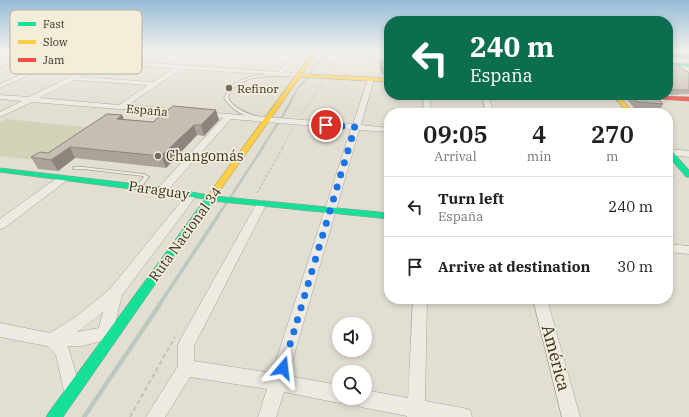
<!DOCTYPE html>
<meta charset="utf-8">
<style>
body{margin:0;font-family:"IBM Plex Serif",serif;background:#f2f2f2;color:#202124;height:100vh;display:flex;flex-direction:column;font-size:15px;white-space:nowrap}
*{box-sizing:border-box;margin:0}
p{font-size:13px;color:#757577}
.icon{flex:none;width:22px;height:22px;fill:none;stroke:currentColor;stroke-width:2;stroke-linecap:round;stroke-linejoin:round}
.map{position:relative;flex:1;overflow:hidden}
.side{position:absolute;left:384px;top:108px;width:289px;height:196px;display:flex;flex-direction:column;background:#fff;border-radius:16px;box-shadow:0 2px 6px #0003}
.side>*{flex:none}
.banner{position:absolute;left:384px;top:16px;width:289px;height:84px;border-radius:16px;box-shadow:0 2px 6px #0003;background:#0b6e4f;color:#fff;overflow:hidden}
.tools{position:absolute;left:332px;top:317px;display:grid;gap:8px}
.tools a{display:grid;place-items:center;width:40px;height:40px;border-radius:50%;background:#fff;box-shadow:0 2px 6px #0003;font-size:20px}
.pin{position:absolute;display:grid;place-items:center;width:34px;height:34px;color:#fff;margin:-17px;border:2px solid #fff;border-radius:50%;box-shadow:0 1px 4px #0007}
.me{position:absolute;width:44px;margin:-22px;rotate:17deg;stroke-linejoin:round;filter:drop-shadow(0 0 3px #0008)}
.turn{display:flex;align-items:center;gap:14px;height:84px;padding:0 20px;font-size:18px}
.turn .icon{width:52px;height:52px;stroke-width:2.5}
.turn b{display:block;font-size:28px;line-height:34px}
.eta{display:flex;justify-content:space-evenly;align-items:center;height:68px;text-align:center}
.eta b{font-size:24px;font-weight:600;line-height:28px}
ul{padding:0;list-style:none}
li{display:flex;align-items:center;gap:12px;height:60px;padding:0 20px;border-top:1px solid #e0e0e0}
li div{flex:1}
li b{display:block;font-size:15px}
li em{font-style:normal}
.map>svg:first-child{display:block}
.green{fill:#d1d2b6}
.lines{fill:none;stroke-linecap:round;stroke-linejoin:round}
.stream-far4{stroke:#bbc9c1;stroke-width:1.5}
.stream-far3{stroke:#bbc9c1;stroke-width:2}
.stream-far2{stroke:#bbc9c1;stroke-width:2.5}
.stream-far1{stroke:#bbc9c1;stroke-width:3.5}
.stream{stroke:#bbc9c1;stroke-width:4.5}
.lane-casing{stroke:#a9a49a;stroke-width:1.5}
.street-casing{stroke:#a9a49a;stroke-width:1}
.fast-casing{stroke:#99938a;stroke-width:1}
.slow-casing{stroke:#99938a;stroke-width:1}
.jam-casing{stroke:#99938a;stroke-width:1}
.path-far2{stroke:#c4c1b9;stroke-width:1;stroke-dasharray:1.5 1;stroke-linecap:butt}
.path-far1{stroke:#c4c1b9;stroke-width:1.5;stroke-dasharray:2.5 2;stroke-linecap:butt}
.path{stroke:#c4c1b9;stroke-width:2;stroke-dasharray:4.5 3;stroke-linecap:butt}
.lane{fill:#eceae2;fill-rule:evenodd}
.street{fill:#eceae2;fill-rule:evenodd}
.fast{fill:#16e098;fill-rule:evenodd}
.slow{fill:#ffcf43;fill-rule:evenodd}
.jam{fill:#f24e42;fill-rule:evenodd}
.wall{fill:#aba39a}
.shaded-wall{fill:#8b857d}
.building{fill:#c7beb3;stroke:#8b857d}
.route{stroke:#1a73e8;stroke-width:7;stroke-dasharray:0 12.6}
.poi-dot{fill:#746c60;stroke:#f3edd9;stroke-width:1.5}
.labels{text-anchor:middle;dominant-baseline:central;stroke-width:3.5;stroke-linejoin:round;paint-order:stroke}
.far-poi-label{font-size:12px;fill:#382e22;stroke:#f3edd9;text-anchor:start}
.far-street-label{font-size:12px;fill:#382e22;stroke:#f3edd9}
.poi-label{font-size:14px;fill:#382e22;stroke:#f3edd9;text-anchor:start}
.street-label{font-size:14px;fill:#382e22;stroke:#f3edd9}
.near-street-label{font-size:17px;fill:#382e22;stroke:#f3edd9}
.key{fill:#f3edd9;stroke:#bbb4a2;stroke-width:1}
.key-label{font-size:11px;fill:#382e22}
</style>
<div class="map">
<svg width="689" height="417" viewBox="0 0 689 417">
<rect width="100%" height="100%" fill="#e3ded2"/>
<path class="green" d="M6 119 92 128 43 161 0 156V122Z"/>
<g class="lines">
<path class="stream-far4" d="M295 94 297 89 311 75 312 69 327 53 333 51"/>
<path class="stream-far3" d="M262 148 285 112 295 93"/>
<path class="stream-far2" d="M230 198 263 147
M217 217 227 202"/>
<path class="stream-far1" d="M159 305 218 216"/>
<path class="stream" d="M84 417 160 304"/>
<g class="lane-casing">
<path id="lane" d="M358 51H361L370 57 389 62V64L368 59Z
M668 54 672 56V58L668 59 669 57Z
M271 74H289L291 75 289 76C271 76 245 74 232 90 230 92 229 95 228 98 235 110 247 113 259 117V119C245 118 232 110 224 98 226 95 227 92 229 89 239 77 257 75 271 74Z
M73 167H83L144 174 149 177 140 188 138 189 135 187 144 177 143 176 83 169H73Z"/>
</g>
<g class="street-casing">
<path id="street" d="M296 51H302V54L284 72 301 74V76L181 69 128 105 184 110V114H181L32 102 0 117V112L22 101 0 99V95L29 97 98 63 62 60 0 88V84L55 60 23 57 0 67V63L16 57 0 56V52L278 72 296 54ZM106 63 174 68 153 82 80 77ZM74 80 148 85 119 105 39 98Z
M371 77 374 79 361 125 389 128V132L359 130 288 376 339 385V398H346L345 400 339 403 284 392 276 417H258L267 389 190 377 165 417H146L178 366V345L180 340 257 203 262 200 267 203 194 346V361L272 373 351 129 231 119 166 192H158L157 190 158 188 223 118 204 116 200 114 204 112 353 124 368 79Z
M424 95H430L431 113H423Z
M482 95H488L494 113H486Z
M668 149 689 151V157L668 155Z
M62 176 67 179 66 181 4 228 0 229V219L58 177Z
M192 192 197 195 122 295 114 328 117 333 114 338 82 346H68L79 385 76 391 70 394 64 391 56 355 47 346 0 337V323L50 333 77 316 110 289 188 193ZM103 312 99 328 77 332Z
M668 244 689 246V254L668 252Z
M413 299H427L425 401 463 408 470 410 472 417H407V416L361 407 355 404 352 398H365V390L408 398Z
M533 299H547L580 417H562Z"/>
</g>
<g class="fast-casing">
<path id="fast" d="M668 63 689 64V66L668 65Z
M668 150H671L689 170V177H686L668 156Z
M0 168 162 187 214 196 389 213V219L213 201 63 417H46L49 412 205 199 162 193 0 172Z"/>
</g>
<g class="slow-casing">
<path id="slow" d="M314 51H318L302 74 389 78V82L300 77 214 199H208L207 197 208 195Z
M612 95H618L634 113H628Z"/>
</g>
<g class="jam-casing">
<path id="jam" d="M626 95 689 97V101L629 97Z"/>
</g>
<path class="path-far2" d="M332 68 342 51
M301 115 323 83
M282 148 293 128"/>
<path class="path-far1" d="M257 193 283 147"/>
<path class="path" d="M130 417 175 337"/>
<use href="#lane" class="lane"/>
<use href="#street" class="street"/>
<use href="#fast" class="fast"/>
<use href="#slow" class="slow"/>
<use href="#jam" class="jam"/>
</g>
<path class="wall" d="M389 51V61L384 59V55Z
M668 51H689V59L674 57 673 55 669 53 668 55Z
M668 56 669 64 689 73V94L668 95Z
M389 61V76L383 75 380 69V64Z
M626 95H642L663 104 660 110 634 108 625 97Z
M122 115 124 119 153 122 219 120 204 136 197 135 166 168 75 158 58 171 38 169 31 157 48 153Z"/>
<path class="shaded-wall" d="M216 110 219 120 204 136 201 125Z
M122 115 126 125 117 119Z
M194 125 197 135 166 168 161 156Z
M70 147 75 158 58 171 51 160Z"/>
<path class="building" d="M385 51H389V56L384 55Z
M675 51H689V55L676 53Z
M668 56 669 57V64H676L689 73V90H668Z
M382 59 389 61V71L384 70 380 64Z
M630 95 655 96 663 104 637 102Z
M173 106 216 110 201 125H194L161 156 70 147 51 160 31 157 40 152 48 153 107 114 122 115 117 119 153 122Z"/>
<linearGradient id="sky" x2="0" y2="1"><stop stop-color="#96bcd8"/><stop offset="0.47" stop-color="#f2f0eb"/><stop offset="1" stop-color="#f2f0eb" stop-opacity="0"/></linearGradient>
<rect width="689" height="109" fill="url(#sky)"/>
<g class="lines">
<path class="route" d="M283 368 355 127 326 125"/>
</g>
<g class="poi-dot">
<circle cx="229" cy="88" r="4"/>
<circle cx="158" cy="156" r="4"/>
</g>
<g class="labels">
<g class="far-poi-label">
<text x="237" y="88">Refinor</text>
</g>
<g class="far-street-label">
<text transform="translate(147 110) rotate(5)">España</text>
</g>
<g class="poi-label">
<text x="166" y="156">Changomás</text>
</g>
<g class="street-label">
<text transform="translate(159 190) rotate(8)">Paraguay</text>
<text transform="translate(185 234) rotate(-54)">Ruta Nacional 34</text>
</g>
<g class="near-street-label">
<text transform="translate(556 358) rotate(75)">América</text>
</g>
</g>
<rect x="10" y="10" width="132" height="64" rx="6" class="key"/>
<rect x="18" y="22" width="18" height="4" fill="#16e098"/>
<rect x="18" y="40" width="18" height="4" fill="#ffcf43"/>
<rect x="18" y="58" width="18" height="4" fill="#f24e42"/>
<g class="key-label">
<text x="43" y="28">Fast</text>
<text x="43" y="46">Slow</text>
<text x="43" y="64">Jam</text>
</g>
</svg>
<div class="tools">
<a><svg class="icon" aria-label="sound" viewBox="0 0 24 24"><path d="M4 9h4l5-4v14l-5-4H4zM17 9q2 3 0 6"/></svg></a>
<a><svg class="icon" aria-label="search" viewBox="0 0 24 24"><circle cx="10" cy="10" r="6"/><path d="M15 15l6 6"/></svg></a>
</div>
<div class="pin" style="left:326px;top:125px;background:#d93025"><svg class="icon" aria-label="arrive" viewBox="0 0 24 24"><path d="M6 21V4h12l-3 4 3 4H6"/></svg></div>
<svg class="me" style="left:283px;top:368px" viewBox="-20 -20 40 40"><path d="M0-17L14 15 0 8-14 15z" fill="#1a73e8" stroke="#fff" stroke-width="4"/></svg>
<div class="banner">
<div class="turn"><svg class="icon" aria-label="left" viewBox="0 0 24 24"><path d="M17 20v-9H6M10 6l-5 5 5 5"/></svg><div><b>240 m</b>España</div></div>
</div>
<section class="side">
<div class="eta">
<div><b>09:05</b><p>Arrival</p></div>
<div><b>4</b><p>min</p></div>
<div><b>270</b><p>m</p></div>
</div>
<ul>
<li><svg class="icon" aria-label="left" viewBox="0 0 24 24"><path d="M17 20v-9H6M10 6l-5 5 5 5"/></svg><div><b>Turn left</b><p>España</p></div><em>240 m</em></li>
<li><svg class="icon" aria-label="arrive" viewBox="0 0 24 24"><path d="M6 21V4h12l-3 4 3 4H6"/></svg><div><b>Arrive at destination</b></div><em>30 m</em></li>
</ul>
</section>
</div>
